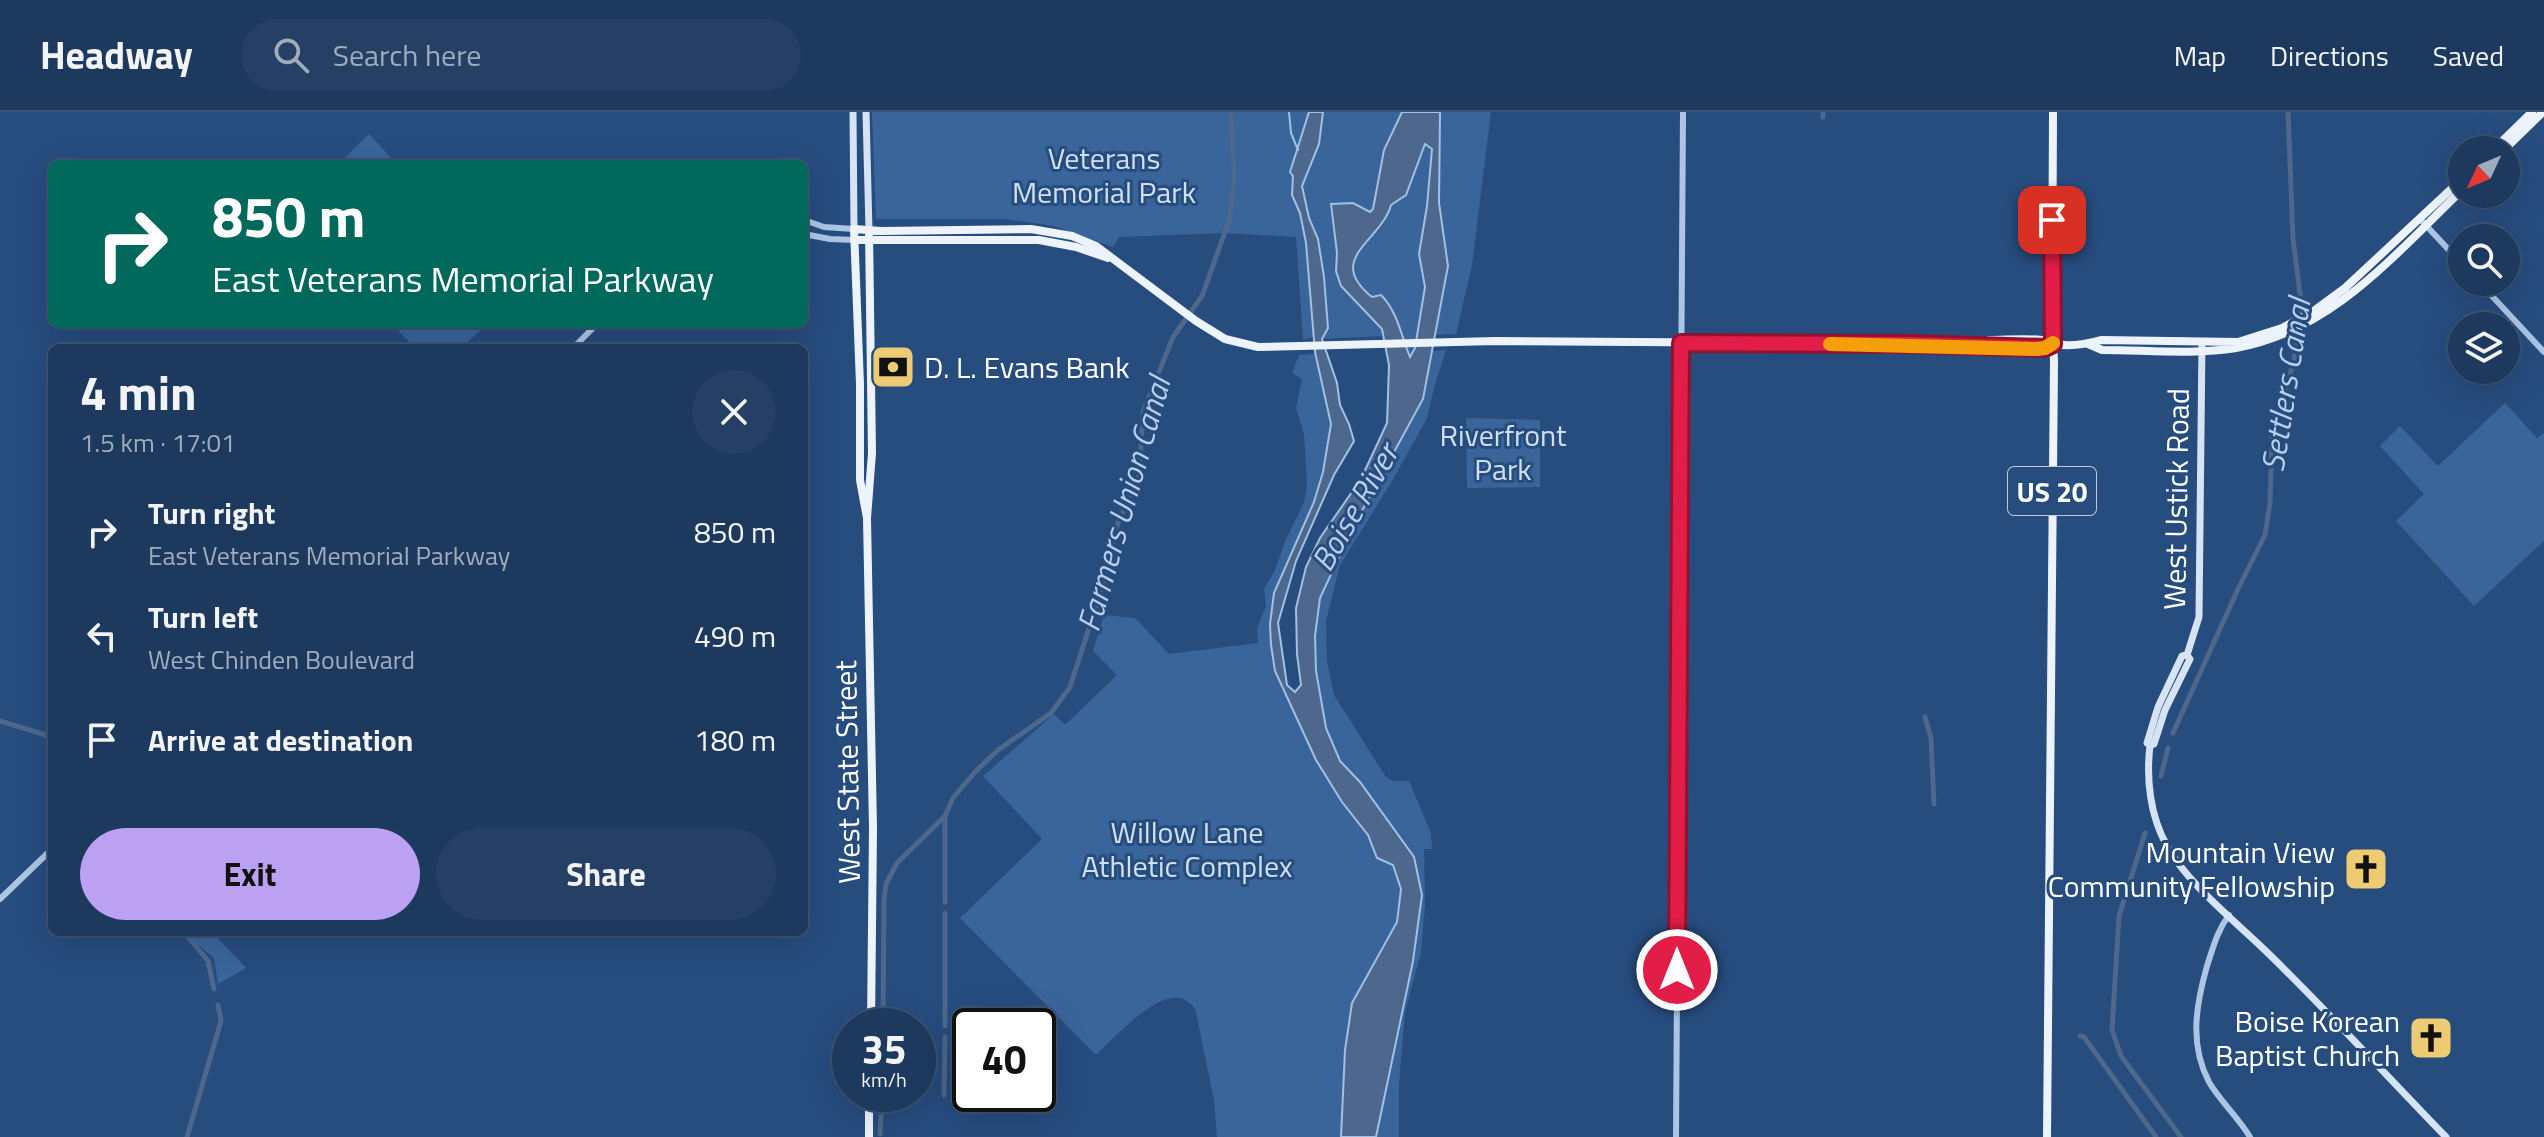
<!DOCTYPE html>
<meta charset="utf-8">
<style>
body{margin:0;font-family:"Titillium Web",sans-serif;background:#254064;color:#f1f3f6;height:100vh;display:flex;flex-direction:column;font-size:30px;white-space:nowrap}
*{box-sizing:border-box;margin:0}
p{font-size:26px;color:#a0acbc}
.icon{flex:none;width:44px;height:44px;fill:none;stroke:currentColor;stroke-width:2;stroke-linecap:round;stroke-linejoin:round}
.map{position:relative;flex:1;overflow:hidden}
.panel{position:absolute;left:48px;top:232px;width:760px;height:592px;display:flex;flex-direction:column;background:#1d395e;border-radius:12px;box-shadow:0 8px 32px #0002,0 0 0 2px #3b5373}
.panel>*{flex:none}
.guide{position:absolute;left:48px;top:48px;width:760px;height:168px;border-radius:12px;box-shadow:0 8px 32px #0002,0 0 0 2px #3b5373;background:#00695c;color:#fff;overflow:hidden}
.needle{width:52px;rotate:226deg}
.controls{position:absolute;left:2448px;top:24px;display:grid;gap:16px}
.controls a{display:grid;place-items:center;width:72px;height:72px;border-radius:50%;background:#1d395e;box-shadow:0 8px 32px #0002,0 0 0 2px #3b5373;font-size:40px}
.speed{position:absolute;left:832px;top:896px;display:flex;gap:16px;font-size:40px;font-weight:700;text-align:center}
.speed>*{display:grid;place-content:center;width:104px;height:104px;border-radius:50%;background:#1d395e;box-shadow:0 8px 32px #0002,0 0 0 2px #3b5373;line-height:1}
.speed small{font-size:20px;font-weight:400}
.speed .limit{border:4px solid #111;border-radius:12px;background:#fff;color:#111}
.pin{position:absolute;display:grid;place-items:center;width:68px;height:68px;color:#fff;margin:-34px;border-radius:16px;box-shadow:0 4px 12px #0006}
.me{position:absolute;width:88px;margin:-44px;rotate:0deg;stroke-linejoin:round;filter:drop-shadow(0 0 6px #0008)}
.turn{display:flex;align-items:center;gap:28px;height:168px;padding:0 32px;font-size:36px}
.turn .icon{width:104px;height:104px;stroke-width:2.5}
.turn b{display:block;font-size:56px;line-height:68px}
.round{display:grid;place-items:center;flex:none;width:84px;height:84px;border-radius:42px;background:#254064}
.head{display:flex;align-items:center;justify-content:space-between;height:136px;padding:0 32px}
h1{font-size:48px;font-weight:700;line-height:60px}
.action{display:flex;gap:16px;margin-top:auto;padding:16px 32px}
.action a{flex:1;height:92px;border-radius:48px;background:#bca0f2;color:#111;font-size:32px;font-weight:700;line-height:92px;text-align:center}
.action a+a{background:#254064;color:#f1f3f6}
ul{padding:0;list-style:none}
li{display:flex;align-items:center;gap:24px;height:104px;padding:0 32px}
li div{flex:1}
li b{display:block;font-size:30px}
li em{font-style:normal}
header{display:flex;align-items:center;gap:48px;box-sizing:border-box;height:112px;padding:0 40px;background:#1d395e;border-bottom:2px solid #3b5373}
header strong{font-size:38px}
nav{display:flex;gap:44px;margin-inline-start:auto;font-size:28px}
.search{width:560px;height:72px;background:#254064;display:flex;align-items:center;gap:20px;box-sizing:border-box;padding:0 28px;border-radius:44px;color:#a0acbc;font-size:30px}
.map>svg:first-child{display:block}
.green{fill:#3a659b}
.water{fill:#4d688c;stroke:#a1c0e5;stroke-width:2;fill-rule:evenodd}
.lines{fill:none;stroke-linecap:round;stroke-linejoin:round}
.stream{stroke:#a1c0e5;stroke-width:2}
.canal{stroke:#4d688c;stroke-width:5}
.tertiary{stroke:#acc5e5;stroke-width:6}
.secondary{stroke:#d5e3f5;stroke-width:7}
.primary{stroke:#edf3fd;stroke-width:8}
.route-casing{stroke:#92132f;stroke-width:20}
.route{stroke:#e11d48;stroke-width:14}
.slow{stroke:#f59e0b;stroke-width:14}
.labels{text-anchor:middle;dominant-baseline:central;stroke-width:6;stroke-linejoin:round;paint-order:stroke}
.shield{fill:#274c7e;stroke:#bec9d8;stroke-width:2}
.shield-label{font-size:28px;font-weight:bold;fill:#fff}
.park-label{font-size:30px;fill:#cfe0f4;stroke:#274c7e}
.poi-label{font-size:30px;fill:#fff;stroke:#274c7e;text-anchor:end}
.street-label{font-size:30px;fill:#fff;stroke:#274c7e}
.water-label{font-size:32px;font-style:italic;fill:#b8cfed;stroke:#274c7e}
</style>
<header>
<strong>Headway</strong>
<div class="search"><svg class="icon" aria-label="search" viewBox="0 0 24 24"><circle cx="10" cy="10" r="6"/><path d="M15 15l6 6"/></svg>Search here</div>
<nav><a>Map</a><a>Directions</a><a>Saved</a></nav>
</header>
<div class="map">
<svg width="2544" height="1025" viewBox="0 0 2544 1025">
<rect width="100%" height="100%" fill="#274c7e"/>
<path class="green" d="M872 0H1309L1290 60 1293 64 1292 83 1300 101 1306 131 1319 224 1303 228 1296 125 1223 121 1119 125 1113 135 1054 114 1006 107H876Z
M1323 0H1402L1384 38 1373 97 1370 100 1353 91 1331 93 1337 141 1336 159 1341 174 1382 217 1383 224 1322 227 1328 216 1324 165 1318 127 1309 106 1302 74 1319 32Z
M1440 0H1491L1472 153 1456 222 1434 223 1448 154 1439 91Z
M369 22 397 52H338Z
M1424 31 1432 37 1427 94 1419 142 1425 175 1415 236 1409 246 1392 195C1363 181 1335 161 1366 128 1368 125 1373 124 1376 121 1384 114 1388 103 1391 93L1406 83Z
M392 212H487L461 236H415Z
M1446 238 1434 276 1427 306 1391 371 1340 453 1326 509 1327 549 1334 583 1386 665 1393 669H1409L1431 721 1432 737H1424L1425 795 1421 840 1405 900 1399 972V1025H1376L1413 849 1422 783 1360 670 1340 649 1326 616 1316 559 1315 524 1320 486 1352 417 1423 287 1431 239Z
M1315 242 1331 312 1323 360 1314 390 1274 481 1270 512 1271 533 1297 604 1316 648 1342 690 1368 723 1377 746 1393 753 1401 777 1397 810 1352 891 1345 938 1341 1025H1217L1214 988 1195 896C1192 894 1189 890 1185 888 1160 874 1113 927 1096 943L960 806 1042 727 983 664 1054 602 1065 613 1117 563 1093 539 1104 503 1135 506 1169 542 1258 531 1257 516 1266 494 1264 477 1275 458 1284 432 1304 390 1307 374 1304 322 1296 296 1302 267 1292 261 1299 243Z
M2505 291 2537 326 2544 321V429L2474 494 2396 409 2424 382 2380 334 2400 314 2438 354Z
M1466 306 1540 308V375L1467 376Z
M182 820H212L246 856 218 872 214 846Z"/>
<path class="water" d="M1309 0H1323L1319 32 1302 74 1309 106 1318 127 1324 165 1328 216 1322 227 1337 271 1340 293 1349 312 1354 329 1334 363 1296 449 1278 511 1287 573 1295 580 1301 573 1297 542 1296 496 1306 455 1320 426 1361 367 1387 311 1389 253 1382 217 1341 174 1336 159 1337 141 1331 92 1353 91 1370 100 1373 97 1384 38 1402 0H1440L1439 91 1448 154 1423 287 1352 417 1320 486 1315 524 1316 559 1326 616 1340 649 1360 670 1414 745 1422 783 1413 849 1376 1025H1341L1345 938 1352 891 1397 810 1401 777 1393 753 1377 746 1368 723 1342 690 1316 648 1275 559 1271 533 1270 512 1274 481 1314 390 1323 360 1331 312 1315 240 1306 131 1300 101 1292 83 1293 64 1290 60ZM1425 32 1432 37 1427 94 1419 142 1425 175 1415 236 1410 245C1401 224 1398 200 1381 183L1372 185C1324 146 1381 130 1391 93L1406 83Z"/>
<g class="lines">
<path class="stream" d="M1289 0 1291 21 1298 38"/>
<path class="canal" d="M2288 0 2293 127 2301 189 2300 206
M1823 5V0
M1925 605 1931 626 1934 692
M0 609 52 625
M2173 621 2238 477 2265 423 2270 391 2272 324 2294 248 2299 216
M2161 664 2168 636
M2145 721 2119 804 2112 918 2121 944 2181 1025
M945 790V705
M184 820 208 849 214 877
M883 914 884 788 886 772 897 751 945 704 953 686 975 660 998 638 1051 601 1070 575 1106 463 1116 416 1139 363 1143 300 1173 225 1202 184 1230 106 1234 66 1231 0
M945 914V801
M2080 924 2084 925 2156 1025
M944 983 945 925
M880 1022 882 982
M187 1025 221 909 218 893"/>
<path class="tertiary" d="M2420 107 2462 152
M804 108 824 115 854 117
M804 122 830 127 854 128
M2479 170 2544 240
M573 236 597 212
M0 787 52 737
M2229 803C2217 819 2213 836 2207 854 2196 893 2189 932 2209 970 2220 989 2238 1005 2250 1025
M1676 1025 1683 0"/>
<path class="secondary" d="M853 0 854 117
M866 0 869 118
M2187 543 2182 544 2158 595 2147 631 2150 633C2146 667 2150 704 2167 734 2189 774 2239 812 2272 845 2331 903 2388 965 2446 1025
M2150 633 2154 632 2165 598 2190 547 2187 543 2199 505 2202 230"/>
<path class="primary" d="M2493 38 2532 0
M2504 38 2543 0
M869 118 872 341 867 406 873 716 871 914
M854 128H1039L1076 135 1108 146
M2088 232 2102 238C2146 238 2193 243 2236 236 2332 219 2395 142 2462 78
M1984 234 1989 228C2006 228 2025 226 2042 228 2054 230 2043 230 2055 232 2070 235 2087 232 2101 228L2238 230 2282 216 2315 198 2345 176 2462 67
M867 406 860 368V272L854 117 881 119 1031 117 1072 124 1096 134 1196 209 1225 227 1258 235 1495 229 1911 232 2037 237 2045 236 2053 232
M869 1025V982
M2047 1025 2054 249 2052 218 2053 0"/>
</g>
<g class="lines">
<g class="route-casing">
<path id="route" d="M1677 858 1681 231 1911 232 2045 236 2053 232 2052 108"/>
</g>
<use href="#route" class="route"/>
<path class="slow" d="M1830 232 2037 237 2045 236 2053 231"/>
</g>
<defs>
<g id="bank-square" transform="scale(2.3)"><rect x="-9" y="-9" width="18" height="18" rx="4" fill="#edcb72" stroke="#274c7e"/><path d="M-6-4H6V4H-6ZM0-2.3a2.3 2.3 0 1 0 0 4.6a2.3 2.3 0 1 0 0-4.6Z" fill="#111"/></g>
<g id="church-square" transform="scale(2.3)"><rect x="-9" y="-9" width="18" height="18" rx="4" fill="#edcb72" stroke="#274c7e"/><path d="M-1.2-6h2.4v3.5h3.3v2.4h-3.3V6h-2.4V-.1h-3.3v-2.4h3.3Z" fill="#111"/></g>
</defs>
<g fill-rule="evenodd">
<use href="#bank-square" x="893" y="255"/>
<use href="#church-square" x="2366" y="757"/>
<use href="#church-square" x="2431" y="926"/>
</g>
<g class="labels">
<rect class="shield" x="2008" y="355" width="88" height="48" rx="6"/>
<g class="shield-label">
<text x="2052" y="379">US 20</text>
</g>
<g class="park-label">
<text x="1104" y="46">Veterans<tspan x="1104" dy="34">Memorial Park</tspan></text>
<text x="1503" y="323">Riverfront<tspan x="1503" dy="34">Park</tspan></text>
<text x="1187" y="720">Willow Lane<tspan x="1187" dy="34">Athletic Complex</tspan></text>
</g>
<g class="poi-label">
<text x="924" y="255" text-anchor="start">D. L. Evans Bank</text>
<text x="2335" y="740">Mountain View<tspan x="2335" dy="34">Community Fellowship</tspan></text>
<text x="2400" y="909">Boise Korean<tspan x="2400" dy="34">Baptist Church</tspan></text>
</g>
<g class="street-label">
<text transform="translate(2176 387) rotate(-89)">West Ustick Road</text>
<text transform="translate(847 660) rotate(-91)">West State Street</text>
</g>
<g class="water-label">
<text transform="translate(2285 273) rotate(-81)">Settlers Canal</text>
<text transform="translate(1123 392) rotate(-74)">Farmers Union Canal</text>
<text transform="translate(1354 395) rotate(-60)">Boise River</text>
</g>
</g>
</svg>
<div class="controls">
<a><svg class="needle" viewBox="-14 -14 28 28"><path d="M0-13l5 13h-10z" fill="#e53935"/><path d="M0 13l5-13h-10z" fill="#a0acbc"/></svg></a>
<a><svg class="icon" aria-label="search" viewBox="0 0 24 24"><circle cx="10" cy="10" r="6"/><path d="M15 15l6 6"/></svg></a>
<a><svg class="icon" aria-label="layers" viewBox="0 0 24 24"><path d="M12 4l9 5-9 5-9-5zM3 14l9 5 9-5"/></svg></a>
</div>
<div class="speed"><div>35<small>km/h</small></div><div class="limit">40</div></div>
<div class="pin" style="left:2052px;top:108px;background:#d93025"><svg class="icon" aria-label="arrive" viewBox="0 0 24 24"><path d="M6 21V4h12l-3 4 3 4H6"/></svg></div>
<svg class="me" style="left:1677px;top:858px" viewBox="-20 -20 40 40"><circle r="17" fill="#e11d48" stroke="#fff" stroke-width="3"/><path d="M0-11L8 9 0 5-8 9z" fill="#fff"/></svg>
<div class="guide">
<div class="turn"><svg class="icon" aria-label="right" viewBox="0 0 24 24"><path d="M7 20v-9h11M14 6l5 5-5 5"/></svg><div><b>850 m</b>East Veterans Memorial Parkway</div></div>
</div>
<section class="panel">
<div class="head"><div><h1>4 min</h1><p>1.5 km · 17:01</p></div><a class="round"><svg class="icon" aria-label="close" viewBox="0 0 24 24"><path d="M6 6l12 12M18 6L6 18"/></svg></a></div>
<ul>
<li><svg class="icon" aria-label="right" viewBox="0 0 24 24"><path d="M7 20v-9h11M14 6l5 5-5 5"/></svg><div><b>Turn right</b><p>East Veterans Memorial Parkway</p></div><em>850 m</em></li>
<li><svg class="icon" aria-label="left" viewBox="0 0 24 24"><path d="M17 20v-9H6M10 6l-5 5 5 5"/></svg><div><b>Turn left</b><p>West Chinden Boulevard</p></div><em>490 m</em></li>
<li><svg class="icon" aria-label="arrive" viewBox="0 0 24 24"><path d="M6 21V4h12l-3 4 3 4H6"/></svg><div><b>Arrive at destination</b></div><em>180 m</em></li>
</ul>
<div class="action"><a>Exit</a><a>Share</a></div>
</section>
</div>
